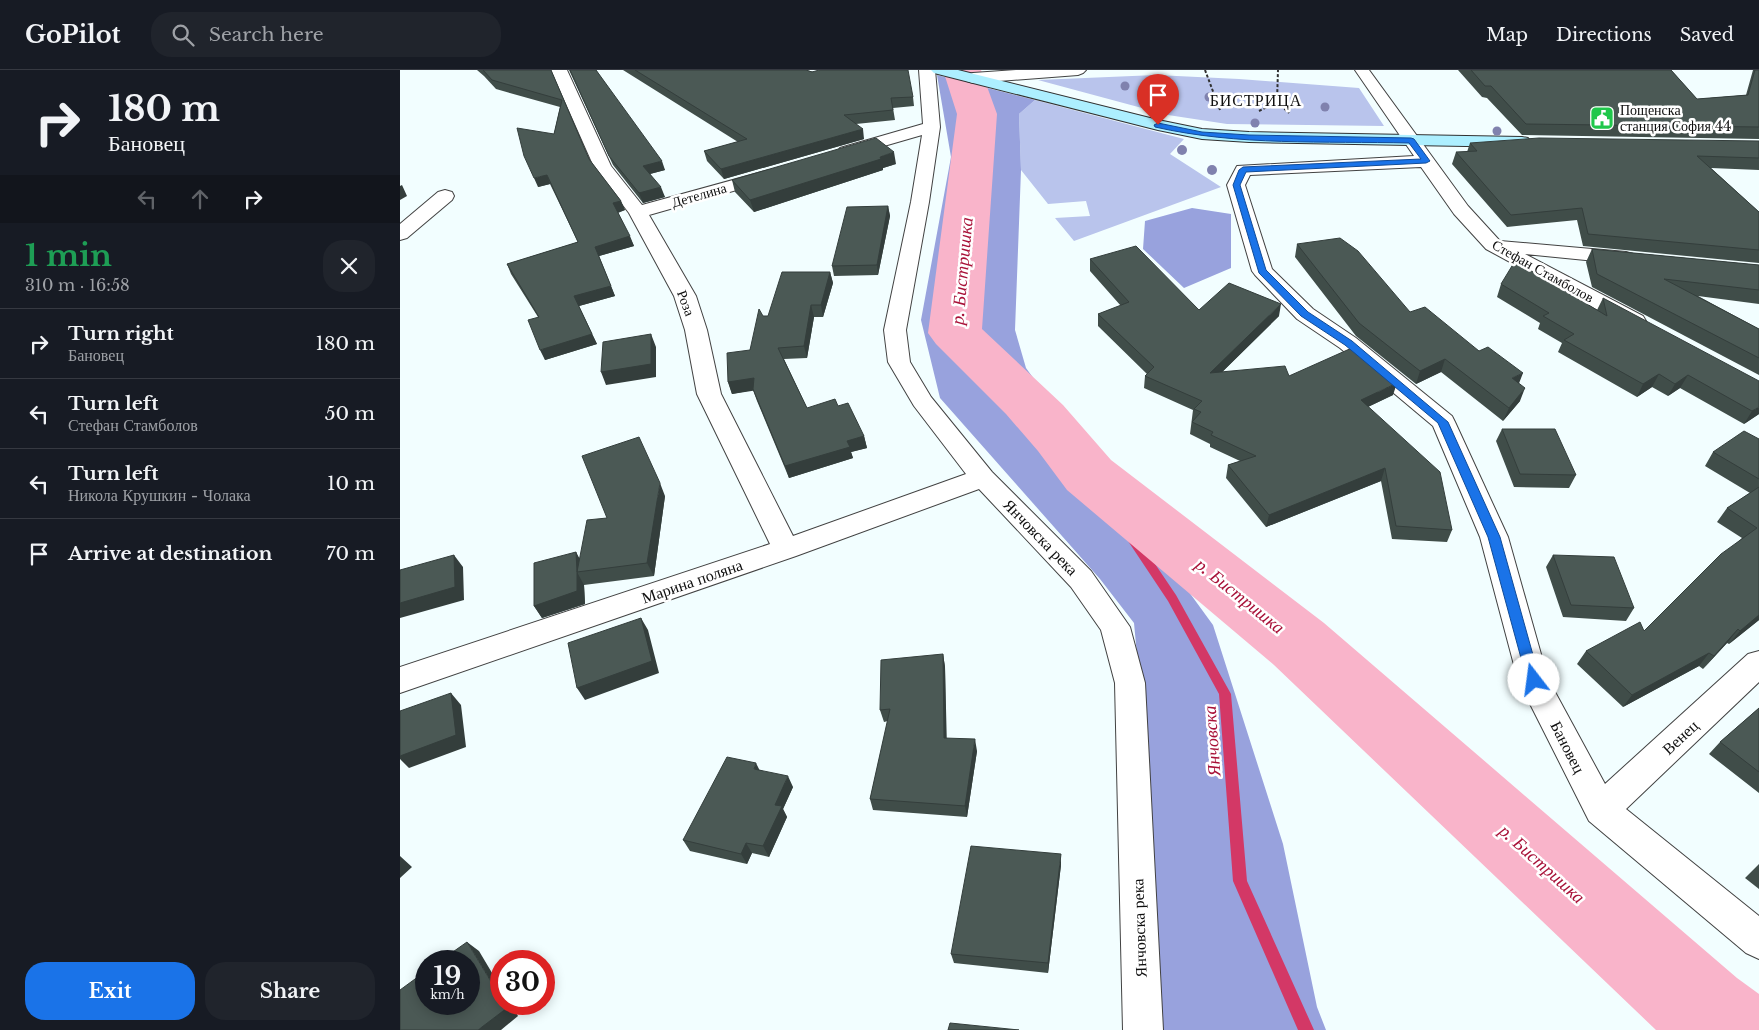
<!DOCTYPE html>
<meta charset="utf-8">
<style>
body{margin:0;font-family:"Libre Baskerville",serif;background:#20242c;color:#f1f3f6;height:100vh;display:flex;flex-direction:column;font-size:19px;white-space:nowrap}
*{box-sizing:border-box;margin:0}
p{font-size:16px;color:#9ea1a6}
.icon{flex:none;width:28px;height:28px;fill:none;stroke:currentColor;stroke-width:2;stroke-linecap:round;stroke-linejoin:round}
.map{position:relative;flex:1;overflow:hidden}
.drawer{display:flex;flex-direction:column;background:#171b24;width:400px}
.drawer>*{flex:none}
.hud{background:#171b24;color:#f1f3f6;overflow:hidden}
.speed{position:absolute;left:15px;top:880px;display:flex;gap:10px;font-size:25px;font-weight:700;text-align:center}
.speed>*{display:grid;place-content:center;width:65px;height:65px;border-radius:50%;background:#171b24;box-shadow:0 2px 12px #0003;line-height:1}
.speed small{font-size:12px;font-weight:400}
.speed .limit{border:8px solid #d22;background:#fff;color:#111}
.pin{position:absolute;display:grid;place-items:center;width:42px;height:42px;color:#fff;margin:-51px -21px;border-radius:50% 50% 50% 0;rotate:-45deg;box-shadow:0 0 5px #0007}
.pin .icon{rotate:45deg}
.me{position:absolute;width:55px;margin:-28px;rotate:345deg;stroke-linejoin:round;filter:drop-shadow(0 0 4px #0008)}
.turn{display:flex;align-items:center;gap:18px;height:105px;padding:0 25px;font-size:22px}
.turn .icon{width:65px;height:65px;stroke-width:2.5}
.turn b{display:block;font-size:35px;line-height:42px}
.lanes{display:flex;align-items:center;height:48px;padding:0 25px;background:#0003;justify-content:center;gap:25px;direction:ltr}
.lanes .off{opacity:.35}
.round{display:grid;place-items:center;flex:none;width:52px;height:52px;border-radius:20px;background:#20242c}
.overview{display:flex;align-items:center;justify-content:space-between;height:85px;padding:0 25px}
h1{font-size:30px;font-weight:700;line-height:38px;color:#1e9e55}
.primary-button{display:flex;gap:10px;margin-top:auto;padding:10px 25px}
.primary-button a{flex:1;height:58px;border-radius:20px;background:#1a73e8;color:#fff;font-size:20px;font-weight:700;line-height:58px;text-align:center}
.primary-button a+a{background:#20242c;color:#f1f3f6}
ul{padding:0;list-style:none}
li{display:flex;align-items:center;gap:15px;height:70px;padding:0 25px;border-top:1px solid #363941}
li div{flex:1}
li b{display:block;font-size:19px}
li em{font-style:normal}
header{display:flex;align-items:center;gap:30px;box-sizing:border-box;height:70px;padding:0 25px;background:#171b24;border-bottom:1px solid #363941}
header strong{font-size:24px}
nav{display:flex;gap:28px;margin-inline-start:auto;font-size:18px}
.search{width:350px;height:45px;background:#20242c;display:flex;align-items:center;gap:12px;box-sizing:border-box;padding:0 18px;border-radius:20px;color:#9ea1a6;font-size:19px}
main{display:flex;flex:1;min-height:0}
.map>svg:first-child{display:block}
.green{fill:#b9c4ec}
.forest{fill:#98a2dd}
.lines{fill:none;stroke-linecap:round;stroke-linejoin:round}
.stream{fill:#d33866;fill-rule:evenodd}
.river{fill:#f9b4ca;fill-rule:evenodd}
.street-casing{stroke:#424242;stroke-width:2}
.secondary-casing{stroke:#313131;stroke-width:2}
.path{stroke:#313131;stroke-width:2;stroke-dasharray:3 2;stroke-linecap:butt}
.street{fill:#fff;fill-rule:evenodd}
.secondary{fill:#adefff;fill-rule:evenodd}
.tree{fill:#8082ae}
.wall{fill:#404d49}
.shaded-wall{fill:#343e3c}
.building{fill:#4b5955;stroke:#343e3c}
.route{fill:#1a73e8;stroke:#114b97}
.labels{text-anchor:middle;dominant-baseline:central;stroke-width:5;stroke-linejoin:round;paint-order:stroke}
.far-poi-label{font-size:14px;fill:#0f0f0f;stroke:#fff;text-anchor:start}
.far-street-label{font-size:14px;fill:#0f0f0f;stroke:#fff}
.far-quarter-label{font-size:16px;letter-spacing:1px;fill:#0f0f0f;stroke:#fff}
.street-label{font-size:16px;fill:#0f0f0f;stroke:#fff}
.water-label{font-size:18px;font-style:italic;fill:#a81239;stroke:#fff}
</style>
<header>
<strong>GoPilot</strong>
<div class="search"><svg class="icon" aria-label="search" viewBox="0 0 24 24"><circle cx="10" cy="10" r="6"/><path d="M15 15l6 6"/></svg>Search here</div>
<nav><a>Map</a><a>Directions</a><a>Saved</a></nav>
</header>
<main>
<section class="drawer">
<div class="hud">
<div class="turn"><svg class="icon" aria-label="right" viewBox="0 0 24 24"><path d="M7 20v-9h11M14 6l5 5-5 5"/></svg><div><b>180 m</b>Бановец</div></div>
<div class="lanes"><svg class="icon off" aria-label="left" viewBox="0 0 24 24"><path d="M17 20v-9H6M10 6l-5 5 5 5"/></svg><svg class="icon off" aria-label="ahead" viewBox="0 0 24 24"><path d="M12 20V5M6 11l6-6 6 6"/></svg><svg class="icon" aria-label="right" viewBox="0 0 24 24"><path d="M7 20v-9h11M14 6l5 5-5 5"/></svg></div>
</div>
<div class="overview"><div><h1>1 min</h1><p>310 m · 16:58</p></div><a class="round"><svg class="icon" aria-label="close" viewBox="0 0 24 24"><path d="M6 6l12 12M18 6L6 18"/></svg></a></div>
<ul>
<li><svg class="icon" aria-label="right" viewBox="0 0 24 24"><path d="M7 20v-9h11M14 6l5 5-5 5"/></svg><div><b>Turn right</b><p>Бановец</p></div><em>180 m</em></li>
<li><svg class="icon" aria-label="left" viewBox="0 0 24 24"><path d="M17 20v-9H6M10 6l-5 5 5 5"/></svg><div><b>Turn left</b><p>Стефан Стамболов</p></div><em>50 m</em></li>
<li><svg class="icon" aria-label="left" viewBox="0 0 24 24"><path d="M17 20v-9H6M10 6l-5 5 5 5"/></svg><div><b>Turn left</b><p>Никола Крушкин - Чолака</p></div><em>10 m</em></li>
<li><svg class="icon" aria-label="arrive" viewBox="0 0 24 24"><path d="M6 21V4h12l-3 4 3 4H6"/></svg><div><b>Arrive at destination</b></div><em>70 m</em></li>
</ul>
<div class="primary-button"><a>Exit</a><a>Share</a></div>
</section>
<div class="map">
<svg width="1359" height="960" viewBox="0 0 1359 960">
<rect width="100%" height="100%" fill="#f2feff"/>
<path class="green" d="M756 5 839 9 959 18 984 56 827 54 768 45 638 10Z
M635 30 784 69 770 84 821 117 674 171 655 148 690 146 686 131 648 134 621 100 619 44Z"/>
<path class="forest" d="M537 5 635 30 619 44 621 100 615 260 626 298 813 555 883 774 917 937 926 960H761L750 723 734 553 700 509 540 328 521 250 551 87Z
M792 138 831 144V198L784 218 743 179 745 151Z"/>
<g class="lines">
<path class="stream" d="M689 401 693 402 776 525 831 624 847 811 914 960H898L833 811 819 624 768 531 684 405Z"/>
<path class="river" d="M543 0H581L597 44 582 259 663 335 711 390 924 553 1337 908 1359 924V960H1256L874 595 667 420 638 381 606 344 536 274 528 263 557 44Z"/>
<g class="street-casing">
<path id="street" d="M151 0H167L211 96 242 135 369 100 375 101 378 105 375 109 249 145 296 226 307 260 321 324 393 466 566 404 514 336 488 292 484 260 511 132 522 65 446 87 440 86 437 82 440 78 523 54 519 0H535L540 57 529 132 506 260 510 292 531 327 592 402 691 501 730 557 745 613 763 960H723L715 613 701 560 671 517 579 419 396 486 0 623V597L370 474 297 324 285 260 274 226 229 143 194 97Z
M616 0H686L683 3 678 5 573 13 567 11 565 8 567 5 573 3Z
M955 0H969L1068 136 1100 171 1226 182 1233 184 1236 188 1233 192 1226 194 1125 184 1243 246 1246 251 1243 256 1235 258 1227 256 1086 179 1054 144 1021 97 850 105 845 115 872 199 913 239 956 268 1052 346 1055 352 1108 467 1148 609 1205 714 1348 584 1359 581V612L1226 739 1359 846V889L1346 883 1189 751 1118 610 1080 467 1033 356 940 278 897 249 855 205 852 201 827 115 837 96 1014 86Z
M45 120 52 122 54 126 52 130 7 168 0 170V154L38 122Z"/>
</g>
<g class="secondary-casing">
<path id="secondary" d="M531 0H558L758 50 802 59 849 62 1122 67 1128 68 1131 72 1128 76 1122 77 849 72 802 69 758 60 534 3Z"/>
</g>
<path class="path" d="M805 0 820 40
M877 32 889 43
M859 41 877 32 878 0"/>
<use href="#street" class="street"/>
<use href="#secondary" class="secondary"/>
</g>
<g class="tree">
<circle cx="725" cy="16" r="4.5"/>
<circle cx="767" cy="17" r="4.5"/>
<circle cx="809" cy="27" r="4.5"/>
<circle cx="748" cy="29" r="4.5"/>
<circle cx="925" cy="37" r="4.5"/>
<circle cx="855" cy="53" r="4.5"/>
<circle cx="1097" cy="61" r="4.5"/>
<circle cx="782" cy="80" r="5"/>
<circle cx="812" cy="100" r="5"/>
</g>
<path class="wall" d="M77 0H151L189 89 221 131 225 140 218 143 234 176 199 186 215 226 179 236 197 274 145 290 138 247 111 204 107 194 178 172 150 114 138 117 154 64 160 37 96 19 84 6Z
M169 0H196L265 100 250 104 265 127 243 133 213 95Z
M223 0H406L513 27 514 36 493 38 495 50 456 54 464 69 324 109 307 91 304 81 338 72Z
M1058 0H1271L1297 29 1346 25 1353 0H1359V69L1122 65 1087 28 1082 27Z
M1359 71V100L1311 98 1359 142V193L1183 176 1177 150 1107 157 1052 94 1056 82H1067L1070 73Z
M496 94 483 98V100L354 142 335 122 332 110Z
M488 136 490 146 478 205 434 206 432 196Z
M897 174 1010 242 1119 313 1120 331 1103 351 1041 302 1016 314 956 266 895 187Z
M1192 179 1359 195V234L1298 226 1359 259V305L1192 217 1186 192Z
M690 189 799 240 879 246 822 302 889 306 993 325 968 337 1052 460 1047 472 992 469 981 411 866 457 826 408 828 395 840 391 810 377V374L790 364 793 340 744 318 745 306 747 304 698 256V244L721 236 690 201Z
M430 202 433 213 423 247H414L407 288 384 289 407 338 438 336 464 366 467 378 451 382 453 388 389 408 357 331 353 320 332 324 328 312 350 280 363 246H368Z
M1101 214 1197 240 1203 228 1359 344 1344 354 1280 318 1268 326 1252 317 1237 327 1158 282 1162 273 1138 259 1140 253 1097 227Z
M1102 359 1176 405 1169 418 1114 417 1096 371Z
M1359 369V550L1329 574 1327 573 1303 599 1299 596 1223 637 1177 594 1186 581 1244 561 1342 468 1317 452 1327 438 1350 423 1305 396 1313 382Z
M265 426 254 506 184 515 185 534 142 548 134 536 176 482 179 489 207 448Z
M1153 485 1234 538 1226 551 1163 547 1146 497Z
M543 584 545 597 546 668 577 681 567 747 473 740 470 729 488 651 484 652 480 640Z
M1359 638V723L1309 684 1320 672Z
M360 700 393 717 383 739 387 747 369 787 352 783 347 794 290 781 283 770Z
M1359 794V819L1345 808Z
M661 795 648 903 554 893 551 884Z"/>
<path class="shaded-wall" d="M463 59 464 69 324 109 321 99Z
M494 82 496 94 483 98V100L354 142 350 130Z
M262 91 265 100 246 105 243 96Z
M147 105 150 114 138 117 134 108Z
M2 115 7 126 0 130V116Z
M261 117 265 127 243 133 239 123Z
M221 131 225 140 216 143 213 133Z
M488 136 490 146 478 205 477 195Z
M230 166 234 176 199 186 195 177Z
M430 202 433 213 423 247 421 235Z
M211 216 215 226 179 236 174 226Z
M881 234 879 246 808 316 810 303Z
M411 235 414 247 407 288 404 276Z
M192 264 197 274 145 290 140 280Z
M251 264 256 277V307L206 315 201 302Z
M1045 289 1041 302 1016 314 1020 301Z
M1123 303 1118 316 1112 308Z
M1259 304 1252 317 1237 327 1243 314Z
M1288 305 1280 318 1268 326 1275 314Z
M354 308 358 320 332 324 328 312Z
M997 313 993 325 957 342 961 330Z
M1125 318 1120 331 1103 351 1109 338Z
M1359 337V344L1344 354 1352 341Z
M464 366 467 378 451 382 453 388 389 408 385 396 447 371Z
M985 398 981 411 866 457 869 445Z
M260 413 265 426 254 506 247 493Z
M176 482 183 495 177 502Z
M54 485 63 497 64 530 0 548V533Z
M177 502 184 515 185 534 142 548 134 536Z
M1359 545V550L1329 574 1340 561Z
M241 548 248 560 259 603 185 630 177 618Z
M1338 559 1327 573 1303 599 1314 586Z
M1309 583 1299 596 1223 637 1232 625Z
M543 584 545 597 547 679 544 668Z
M51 623 61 635 66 677 9 698 0 689V686Z
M575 669 577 681 567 747 565 736Z
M356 693 362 705 354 699Z
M388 706 393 717 383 739 387 747 369 787 363 776 375 735Z
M346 773 352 783 347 794 341 784Z
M661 784V795L648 903V893Z
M0 786 12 797 0 808Z
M67 872 79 881 101 918V928Z
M105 934H111L118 946 101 960H78Z"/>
<path class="building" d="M83 0H151L189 89 221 131 213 133 230 166 195 177 211 216 174 226 192 264 140 280 128 250 139 247 107 194 178 172 147 105 134 108 124 86 117 58 154 64 162 30 92 10Z
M170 0H196L262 91 243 96 261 117 239 123 209 86Z
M235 0H406L412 2 419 0H508L513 27 491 28 493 40 444 45 463 59 321 99 304 81 347 69Z
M1071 0H1271L1297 29 1348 25 1355 0H1359V57L1126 54 1091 16H1085Z
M476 68 494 82 480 87 481 89 350 130 332 110Z
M1139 68 1359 71V88L1297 86 1359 142V180L1188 164 1182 138 1111 145 1056 82 1077 81 1070 73Z
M488 136 477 195 432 196 447 137Z
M940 168 958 181 1010 242 1025 237 1079 281 1088 277 1123 303 1112 308 1125 318 1109 338 1045 289 1020 301 959 253 897 174Z
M736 176 799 240 829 213 881 234 810 303 885 296 889 306 954 277 997 313 961 330 1040 402 1052 460 996 456 985 398 869 445 828 395 856 386 811 365 813 362 792 352 801 342 794 339 802 331 745 306 754 297 698 244 729 232 690 189Z
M1192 179 1359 195V220L1264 209 1359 259V288L1197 204Z
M1115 191 1207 246 1203 228 1359 311V337L1352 341 1288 305 1275 314 1259 304 1243 314 1164 270 1174 264 1143 246 1149 243 1101 214Z
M382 202H430L421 235H411L404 276 378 278 407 338 435 329 438 336 448 333 464 366 447 371 450 377 385 396 353 319 354 308 328 312 327 283 350 280 359 239 363 246H368Z
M251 264V294L201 302 203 272Z
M1102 359H1155L1176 405 1120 404Z
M1344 361 1359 369V409L1313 382Z
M239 367 260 413 247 493 177 502V521L134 536V493L176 482 177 502 187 450 207 448 182 386Z
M1359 417V545L1340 561 1338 559 1314 586 1309 583 1232 625 1186 581 1240 552 1244 561 1321 484 1357 458 1327 438Z
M54 485 55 517 0 533V500Z
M1153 485 1214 487 1234 538 1171 535Z
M241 548 252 591 177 618 168 573Z
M543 584 544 668 575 669 565 736 470 729 490 639 480 640 481 590Z
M51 623 56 665 0 686V641Z
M1359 638V702L1320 672Z
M327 687 356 693 354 699 388 706 375 735 382 736 363 776 346 773 341 784 283 770Z
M571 776 661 784 648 893 551 884Z
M67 872 101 928V934H105L107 938 78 960H0V920L26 901V934H69V891H40Z
M550 953 619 960H548Z"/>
<path class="route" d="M758 53 802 62 849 65 1011 68 1014 69 1030 91 1026 93 846 102 840 115 866 200 908 242 952 271 1048 352 1100 467 1140 610 1138 613 1134 615 1129 613 1127 610 1088 467 1038 353 945 275 901 246 859 203 833 115 839 100 843 97 1021 89 1009 73C925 71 838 76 755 57L754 55Z"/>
<defs>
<g id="civic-square" transform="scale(1.25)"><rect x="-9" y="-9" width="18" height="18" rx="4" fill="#20c74b" stroke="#fff"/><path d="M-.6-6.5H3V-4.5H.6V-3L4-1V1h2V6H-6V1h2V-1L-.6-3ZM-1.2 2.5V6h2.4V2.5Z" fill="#fff"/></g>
</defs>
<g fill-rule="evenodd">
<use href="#civic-square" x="1202" y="48"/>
</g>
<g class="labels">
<g class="far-poi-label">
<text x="1220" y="40">Пощенска<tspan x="1220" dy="16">станция София 44</tspan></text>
</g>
<g class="far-street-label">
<text transform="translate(299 125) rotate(-16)">Детелина</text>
<text transform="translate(1143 201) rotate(29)">Стефан Стамболов</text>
<text transform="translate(286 233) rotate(69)">Роза</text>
</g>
<g class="far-quarter-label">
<text x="856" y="30">БИСТРИЦА</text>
</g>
<g class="street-label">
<text transform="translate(641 467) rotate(46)">Янчовска река</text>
<text transform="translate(292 511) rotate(-19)">Марина поляна</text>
<text transform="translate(1280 667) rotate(-43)">Венец</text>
<text transform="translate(1168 677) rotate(63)">Бановец</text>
<text transform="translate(739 858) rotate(-92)">Янчовска река</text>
</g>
<g class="water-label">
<text transform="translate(562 201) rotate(-85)">р. Бистришка</text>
<text transform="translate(840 526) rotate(39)">р. Бистришка</text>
<text transform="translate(812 671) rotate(-94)">Янчовска</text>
<text transform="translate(1142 794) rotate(42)">р. Бистришка</text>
</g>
</g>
</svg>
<div class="speed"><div>19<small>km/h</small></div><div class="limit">30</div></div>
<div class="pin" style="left:758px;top:55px;background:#d93025"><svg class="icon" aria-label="arrive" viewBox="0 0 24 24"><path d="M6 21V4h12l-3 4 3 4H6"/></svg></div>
<svg class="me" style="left:1134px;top:610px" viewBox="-20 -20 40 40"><circle r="19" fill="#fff"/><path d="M0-13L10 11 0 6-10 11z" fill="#1a73e8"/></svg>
</div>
</main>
